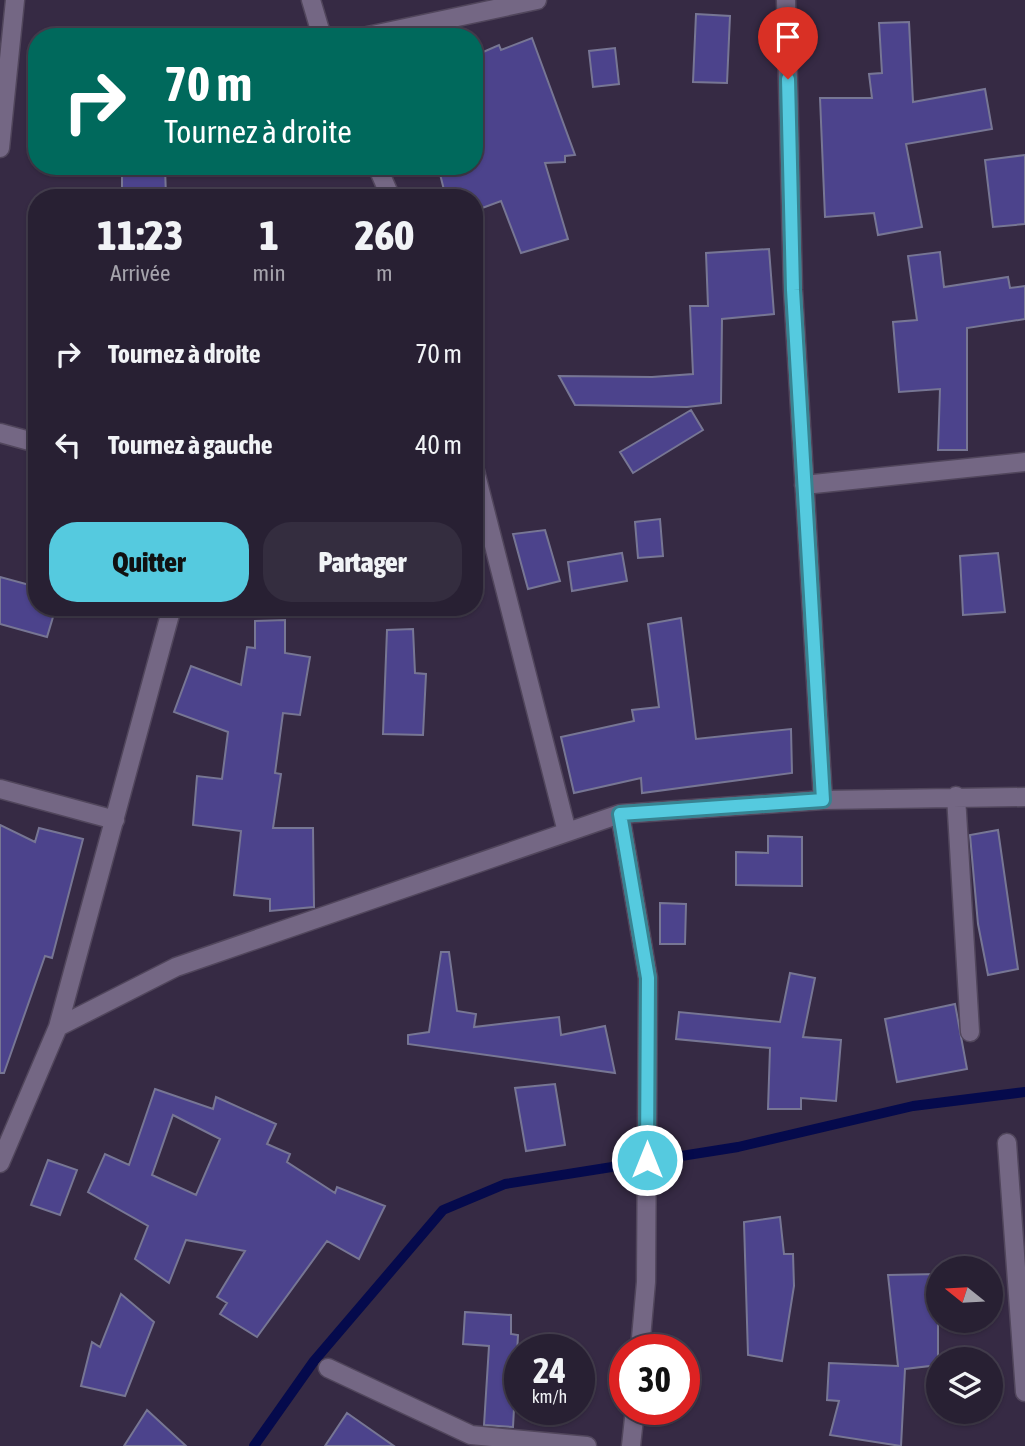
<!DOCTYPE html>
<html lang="fr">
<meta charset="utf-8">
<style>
body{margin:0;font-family:"Asap Condensed",sans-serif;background:#342d3f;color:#f1f3f6;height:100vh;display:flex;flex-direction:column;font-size:26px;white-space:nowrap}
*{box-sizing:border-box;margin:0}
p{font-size:23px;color:#a5a3ac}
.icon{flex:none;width:38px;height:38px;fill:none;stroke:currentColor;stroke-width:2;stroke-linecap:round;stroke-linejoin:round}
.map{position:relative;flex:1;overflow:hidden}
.details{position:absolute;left:28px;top:189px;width:455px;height:427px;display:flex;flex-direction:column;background:#282033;border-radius:28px;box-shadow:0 2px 5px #0004,0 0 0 2px #443e4e}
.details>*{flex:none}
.hud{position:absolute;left:28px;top:28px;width:455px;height:147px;border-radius:28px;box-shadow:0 2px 5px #0004,0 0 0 2px #443e4e;background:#00695c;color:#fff;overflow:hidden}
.needle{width:46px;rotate:288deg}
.fabs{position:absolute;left:926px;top:1256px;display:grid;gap:14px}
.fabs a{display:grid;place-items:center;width:77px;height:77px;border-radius:50%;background:#282033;box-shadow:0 2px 5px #0004,0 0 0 2px #443e4e;font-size:35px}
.speed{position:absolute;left:504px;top:1334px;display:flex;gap:14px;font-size:35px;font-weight:700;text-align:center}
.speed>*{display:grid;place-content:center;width:91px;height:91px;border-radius:50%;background:#282033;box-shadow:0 2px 5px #0004,0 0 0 2px #443e4e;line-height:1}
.speed small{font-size:18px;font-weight:400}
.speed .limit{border:10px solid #d22;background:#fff;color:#111}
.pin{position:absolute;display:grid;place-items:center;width:60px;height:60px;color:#fff;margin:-72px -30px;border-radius:50% 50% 50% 0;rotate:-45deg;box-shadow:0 0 7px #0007}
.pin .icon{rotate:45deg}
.me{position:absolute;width:77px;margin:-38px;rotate:0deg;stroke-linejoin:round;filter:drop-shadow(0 0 5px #0008)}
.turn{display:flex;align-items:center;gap:24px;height:147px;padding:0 21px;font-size:32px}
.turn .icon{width:91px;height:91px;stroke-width:2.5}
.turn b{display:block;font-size:49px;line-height:60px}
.eta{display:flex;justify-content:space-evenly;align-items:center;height:119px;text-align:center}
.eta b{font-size:42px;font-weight:800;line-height:49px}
.cta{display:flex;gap:14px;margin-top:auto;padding:14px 21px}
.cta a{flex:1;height:80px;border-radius:28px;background:#55cadf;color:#111;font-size:28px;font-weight:800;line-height:80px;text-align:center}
.cta a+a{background:#342d3f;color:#f1f3f6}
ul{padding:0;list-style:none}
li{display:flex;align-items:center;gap:21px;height:91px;padding:0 21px}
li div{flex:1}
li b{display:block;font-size:26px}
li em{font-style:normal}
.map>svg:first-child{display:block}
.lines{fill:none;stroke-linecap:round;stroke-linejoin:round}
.stream{stroke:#050a4c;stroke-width:10}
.building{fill:#4c438c;stroke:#777694;stroke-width:2;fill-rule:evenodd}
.minor-casing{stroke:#51465c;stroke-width:21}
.minor{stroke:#746784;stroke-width:18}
.route-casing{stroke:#378391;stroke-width:18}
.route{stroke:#55cadf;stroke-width:12}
</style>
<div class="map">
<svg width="1025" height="1446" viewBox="0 0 1025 1446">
<rect width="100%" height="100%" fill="#362a44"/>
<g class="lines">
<path class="stream" d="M254 1446 314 1361 443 1210 505 1184 738 1147 913 1106 1025 1092"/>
</g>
<path class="building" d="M696 14 730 16 727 83 693 82Z
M909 22 913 102 985 89 992 129 906 144 922 227 878 235 874 213 825 217 820 98H872L869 74 882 73 879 23Z
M532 38 575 155 565 156V162L545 163 568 239 521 253 501 201 474 211V198H446L438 166H474V56L499 45 501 50Z
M615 48 619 84 593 87 589 51Z
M1025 155V224L993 227 985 160Z
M122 166H165L166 198H122Z
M769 249 774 314 722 319 721 403 687 407 575 405 559 376 652 377 693 374 690 306H708L706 253Z
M940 252 944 287 1008 277 1010 288 1025 286V319L967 328V450H938L940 389 899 392 893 322 917 320 908 256Z
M691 410 703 430 633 473 620 452Z
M660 519 663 556 638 558 635 522Z
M545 530 560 581 528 589 513 534Z
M622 553 627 581 572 591 568 562Z
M998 553 1005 612 963 615 960 556Z
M0 577 37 587V607H56L47 637 0 624Z
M681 618 696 739 791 729 792 773 642 793 641 778 574 793 561 737 634 721 632 710 659 707 648 624Z
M285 620V653L310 657 300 715 283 713 275 773 281 774 273 828H313L314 907 270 911V899L234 895 241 831 193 825 197 776 222 779 228 732 174 712 191 666 241 685 247 647 255 648V621Z
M413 629 415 673 426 674 423 735 383 734 387 630Z
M0 825 35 842 39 828 83 839 52 958 45 956 4 1073H0Z
M998 830 1018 969 988 975 978 924 970 835Z
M768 836 802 837V886L736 885V852L768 853Z
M660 903 686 904 685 944H660Z
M441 952H449L457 1011 476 1014 474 1027 559 1017 561 1035 605 1026 615 1073 408 1044V1035L429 1032Z
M790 973 815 978 803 1037 841 1040 836 1101 801 1098V1109H768L770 1048 676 1039 679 1012 780 1022Z
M955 1004 967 1069 897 1082 885 1019Z
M555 1084 565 1145 526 1151 515 1088Z
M155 1089 213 1109 216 1097 276 1124 267 1144 290 1154 287 1162 335 1193 337 1187 385 1206 359 1259 327 1241 257 1337 220 1314 227 1303 217 1297 245 1251 186 1240 169 1283 135 1259 148 1226 88 1192 105 1154 129 1165ZM173 1115 220 1139 196 1195 152 1175Z
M48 1160 77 1170 60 1215 31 1205Z
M780 1217 784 1254H793L794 1286 782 1361 748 1355 744 1222Z
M938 1274V1365L905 1369 901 1446 830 1435 839 1401 827 1400 829 1363 898 1366 888 1275Z
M121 1294 154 1322 125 1396 81 1386 92 1342 100 1347Z
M465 1312 511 1315V1334L518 1335 513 1427 484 1425 489 1346 463 1344Z
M147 1410 186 1446H124Z
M347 1413 394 1446H325Z"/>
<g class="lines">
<g class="minor-casing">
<path id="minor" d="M311 0 322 37
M786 0 793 290 823 800
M363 37 537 0
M0 148 15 0
M377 166 391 198
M0 433 37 443
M474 467 567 832
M804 485 1025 462
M0 789 115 820
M956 796 970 1032
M620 814 648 978 646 1282 640 1349
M58 1027 172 607
M1007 1143 1025 1392
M0 1163 58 1027 176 967 620 814 823 800 1025 797
M328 1368 471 1435 587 1446
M631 1446 635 1409"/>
</g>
<use href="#minor" class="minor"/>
</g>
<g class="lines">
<g class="route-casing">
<path id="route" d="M647 1160 648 978 620 814 823 800 793 290 788 79"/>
</g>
<use href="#route" class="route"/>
</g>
</svg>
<div class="fabs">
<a><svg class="needle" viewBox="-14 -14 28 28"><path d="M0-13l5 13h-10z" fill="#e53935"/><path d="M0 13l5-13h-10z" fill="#a5a3ac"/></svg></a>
<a><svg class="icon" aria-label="layers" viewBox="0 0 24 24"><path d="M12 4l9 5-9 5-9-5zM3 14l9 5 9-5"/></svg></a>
</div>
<div class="speed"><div>24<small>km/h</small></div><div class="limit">30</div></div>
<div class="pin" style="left:788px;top:79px;background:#d93025"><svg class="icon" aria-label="arrive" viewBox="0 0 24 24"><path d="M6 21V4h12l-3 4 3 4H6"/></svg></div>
<svg class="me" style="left:647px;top:1160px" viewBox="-20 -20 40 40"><circle r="17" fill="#55cadf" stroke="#fff" stroke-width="3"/><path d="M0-11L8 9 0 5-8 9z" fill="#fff"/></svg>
<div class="hud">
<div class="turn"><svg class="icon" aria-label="right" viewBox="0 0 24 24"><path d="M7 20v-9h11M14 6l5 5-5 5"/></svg><div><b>70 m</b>Tournez à droite</div></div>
</div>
<section class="details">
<div class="eta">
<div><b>11:23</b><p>Arrivée</p></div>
<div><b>1</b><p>min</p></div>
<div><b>260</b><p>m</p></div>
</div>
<ul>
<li><svg class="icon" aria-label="right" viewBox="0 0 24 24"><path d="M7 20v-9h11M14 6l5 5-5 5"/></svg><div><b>Tournez à droite</b></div><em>70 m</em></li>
<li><svg class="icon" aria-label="left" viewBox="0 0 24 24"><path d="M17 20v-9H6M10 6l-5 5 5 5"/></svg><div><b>Tournez à gauche</b></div><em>40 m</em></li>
</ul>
<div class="cta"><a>Quitter</a><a>Partager</a></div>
</section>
</div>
